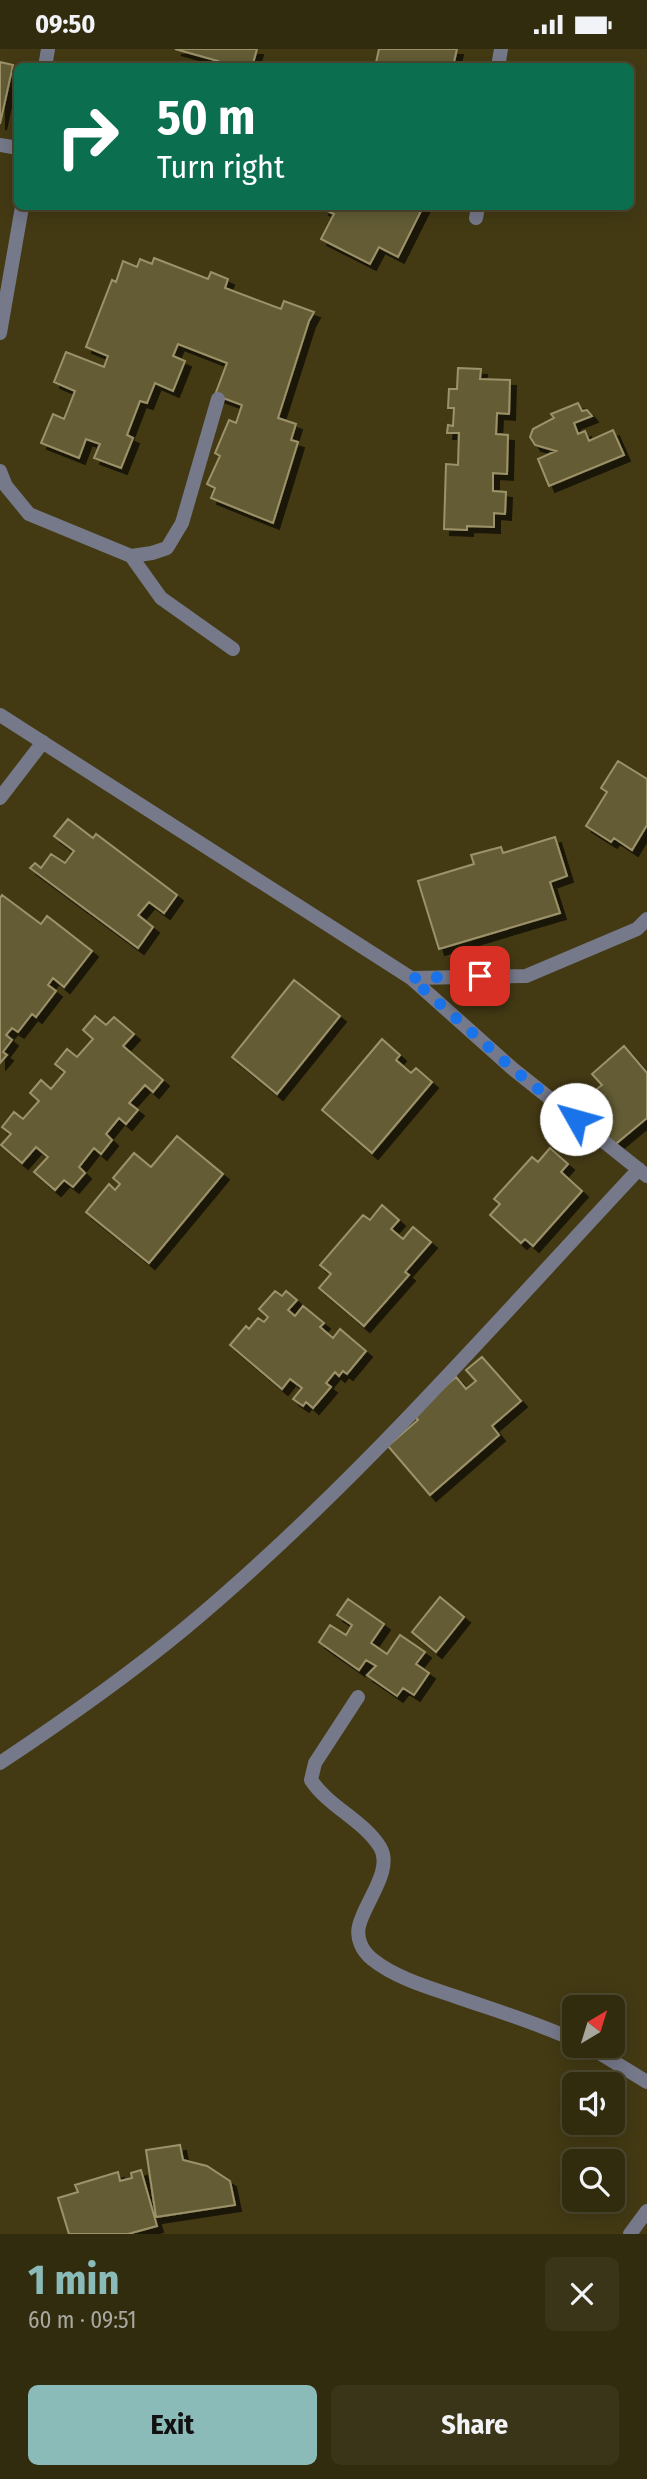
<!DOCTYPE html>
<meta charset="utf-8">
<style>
body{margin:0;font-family:"Fira Sans Condensed",sans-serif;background:#3a3418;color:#f1f3f6;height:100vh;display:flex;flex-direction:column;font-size:26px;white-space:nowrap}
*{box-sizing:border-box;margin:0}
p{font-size:23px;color:#a8a79e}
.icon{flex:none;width:38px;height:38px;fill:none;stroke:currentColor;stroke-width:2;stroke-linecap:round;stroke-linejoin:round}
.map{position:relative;height:2185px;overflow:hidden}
.details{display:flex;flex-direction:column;background:#322c0f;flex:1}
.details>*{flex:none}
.banner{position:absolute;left:14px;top:14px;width:620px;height:147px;border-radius:10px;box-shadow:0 4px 18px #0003,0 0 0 2px #4d482f;background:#0b6e4f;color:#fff;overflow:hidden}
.needle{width:46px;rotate:38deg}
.controls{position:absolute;left:562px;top:1946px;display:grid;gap:14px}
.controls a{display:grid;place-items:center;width:63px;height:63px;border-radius:10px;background:#322c0f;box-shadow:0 4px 18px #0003,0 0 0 2px #4d482f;font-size:35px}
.pin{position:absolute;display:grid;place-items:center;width:60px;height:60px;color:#fff;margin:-30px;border-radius:14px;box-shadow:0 4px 10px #0006}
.me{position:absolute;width:77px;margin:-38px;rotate:308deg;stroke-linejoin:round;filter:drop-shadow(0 0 5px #0008)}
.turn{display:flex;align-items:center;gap:24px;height:147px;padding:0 28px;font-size:32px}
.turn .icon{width:91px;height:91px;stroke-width:2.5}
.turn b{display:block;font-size:49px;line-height:60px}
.round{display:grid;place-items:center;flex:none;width:74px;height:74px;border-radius:10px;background:#3a3418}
.summary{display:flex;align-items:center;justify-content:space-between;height:119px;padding:0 28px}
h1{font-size:42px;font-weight:700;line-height:52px;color:#8bbbb9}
.primary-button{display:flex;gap:14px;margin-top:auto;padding:14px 28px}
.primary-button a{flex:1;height:80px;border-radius:10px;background:#8bbbb9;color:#111;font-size:28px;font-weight:700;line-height:80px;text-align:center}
.primary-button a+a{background:#3a3418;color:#f1f3f6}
.status{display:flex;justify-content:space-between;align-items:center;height:49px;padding:0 35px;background:#322c0f;direction:ltr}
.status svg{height:19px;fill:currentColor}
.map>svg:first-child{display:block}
.building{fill:#645b34;stroke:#9c926a;stroke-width:2;filter:url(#shadow)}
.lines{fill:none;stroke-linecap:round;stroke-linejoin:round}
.minor{stroke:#76798a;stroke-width:14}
.route{stroke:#1a73e8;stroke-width:12;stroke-dasharray:0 21.6}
</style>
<div class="status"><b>09:50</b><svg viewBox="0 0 49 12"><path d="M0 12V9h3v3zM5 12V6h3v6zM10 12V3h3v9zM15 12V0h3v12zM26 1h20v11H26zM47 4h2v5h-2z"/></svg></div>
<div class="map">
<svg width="647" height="2185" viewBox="0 0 647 2185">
<defs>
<filter id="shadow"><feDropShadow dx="6" dy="6" stdDeviation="0" flood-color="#0009"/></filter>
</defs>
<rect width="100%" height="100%" fill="#433a14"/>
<path class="building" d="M175 0H257L252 18H217L218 12Z
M379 0H457L454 13H451L449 18H375Z
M0 13 13 16 0 75Z
M324 158H423L398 208 379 198 370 215 321 190 334 165 323 160Z
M154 209 208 230 211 223 228 230 225 239 281 260 284 252 314 263 309 272 278 369 296 375 291 391 298 393 273 474 211 449 215 439 207 435 220 407 215 404 229 371 236 374 242 356 215 346 227 314 178 295 173 307 185 312 173 342 155 334 147 354 140 352 127 386 133 389 121 419 94 409 100 395 86 390 79 409 41 394 53 365 64 370 75 342 54 333 66 303 104 318 108 307 86 298 112 231 116 233 123 212 137 218 140 210 152 215Z
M458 319 481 320 480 330 510 331 509 365 497 364 496 385 508 386 507 425 493 424V442L506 443 505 465 494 464V478L467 477V481L444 480 446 415 458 416 459 384H447L448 376 453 377 454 359H448L449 340H457Z
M578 354 582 362 587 361 592 367 574 374 578 385 585 382 589 392 613 381 624 406 549 437 538 410 556 402 535 396 530 388 533 380 554 369 551 365Z
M618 712 647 730V776L632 801 614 789 611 793 586 777 607 743 601 739Z
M68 770 93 789 96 785 177 846 164 864 149 853 138 866 153 878 138 899 30 819 35 814 41 819 51 805 65 814 74 802 54 787Z
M555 788 567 827 550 833 560 864 439 900 418 832 474 815 471 806 501 798 503 804Z
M2 846 41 875 47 867 92 902 64 938 53 929 48 936 56 942 36 968 32 965 18 983 12 979 6 986 12 991 3 1003 7 1006 0 1014V849Z
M294 931 340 967 277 1045 232 1008Z
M95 967 106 976 114 968 134 985 123 997 163 1031 153 1043 145 1036 129 1054 138 1061 126 1075 119 1069 106 1085 112 1091 101 1105 94 1099 79 1118 85 1124 73 1138 64 1131 55 1141 34 1123 48 1108 36 1098 22 1114 1 1096 11 1085 2 1078 14 1063 23 1070 39 1052 30 1044 41 1031 51 1040 65 1023 55 1015 67 1000 77 1008 93 990 83 981Z
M382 990 400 1006 396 1011 411 1024 416 1019 432 1033 372 1104 322 1061Z
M624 997 647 1024V1069L612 1098 576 1057 602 1036 592 1025Z
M177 1087 223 1125 149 1214 86 1163 109 1135 115 1141 120 1135 113 1129 134 1104 151 1118Z
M550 1099 568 1115 561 1123 582 1142 533 1197 525 1190 521 1194 490 1166 500 1155 494 1150 532 1108 538 1113Z
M382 1156 399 1171 391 1180 403 1190 413 1178 431 1193 405 1223 409 1226 364 1277 319 1239 331 1225 320 1216 363 1166 370 1171Z
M275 1242 282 1247 286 1242 297 1251 288 1261 295 1267 303 1257 324 1274 320 1278 333 1289 340 1280 366 1302 347 1325 343 1322 339 1327 335 1323 326 1334 331 1338 313 1359 306 1353 303 1357 293 1350 302 1339 290 1330 282 1340 230 1296 246 1277 249 1280 258 1269 264 1273 268 1268 259 1260Z
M482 1308 521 1352 492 1377 499 1386 430 1446 388 1397 418 1371 413 1365 456 1328 466 1340 476 1332 466 1321Z
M440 1548 464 1568 436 1603 412 1583Z
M348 1550 384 1575 371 1594 387 1605 400 1586 425 1603 416 1615 429 1624 414 1646 403 1639 397 1647 367 1626 376 1617 366 1611 359 1621 319 1593 330 1576 346 1586 352 1576 337 1566Z
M180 2096 183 2111 207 2117 230 2132 235 2156 156 2168 146 2101Z
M141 2121 157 2177 128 2185H69L58 2149 78 2143 75 2136 118 2123 120 2132 132 2129 131 2124Z"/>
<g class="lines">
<path class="minor" d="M45 18 48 0
M498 18 501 0
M0 96 18 99
M476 169 478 158
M0 284 22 158
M0 422 6 437 29 465 131 507 161 549 233 600
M131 507 152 504 167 499 182 474 218 350
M0 666 411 929 526 927 637 880 647 870
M0 749 43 693
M411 929 513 1020 647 1127
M358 1648 315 1714 311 1731C329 1758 363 1771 380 1798 394 1821 364 1854 359 1877 356 1889 362 1902 372 1910 394 1928 427 1938 454 1947 494 1961 535 1973 574 1991
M0 1714C63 1672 126 1628 184 1580 350 1442 492 1277 639 1120
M588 1997 647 2033
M630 2185 647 2162"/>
</g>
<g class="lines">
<path class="route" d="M480 927 411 929 513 1020 576 1070"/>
</g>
</svg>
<div class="controls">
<a><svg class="needle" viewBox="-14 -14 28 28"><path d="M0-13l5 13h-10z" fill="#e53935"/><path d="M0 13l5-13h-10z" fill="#a8a79e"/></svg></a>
<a><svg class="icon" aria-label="sound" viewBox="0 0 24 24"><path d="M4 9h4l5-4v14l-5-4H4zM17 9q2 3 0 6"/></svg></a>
<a><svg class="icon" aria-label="search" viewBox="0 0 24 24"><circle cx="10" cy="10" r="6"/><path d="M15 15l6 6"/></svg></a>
</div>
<div class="pin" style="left:480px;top:927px;background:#d93025"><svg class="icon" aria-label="arrive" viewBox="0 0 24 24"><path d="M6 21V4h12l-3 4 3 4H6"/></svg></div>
<svg class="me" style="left:576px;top:1070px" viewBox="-20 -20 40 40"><circle r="19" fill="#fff"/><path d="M0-13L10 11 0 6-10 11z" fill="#1a73e8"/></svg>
<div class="banner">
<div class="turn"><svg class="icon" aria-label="right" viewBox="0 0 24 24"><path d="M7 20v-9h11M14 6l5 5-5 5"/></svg><div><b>50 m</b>Turn right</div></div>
</div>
</div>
<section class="details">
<div class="summary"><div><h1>1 min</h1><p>60 m · 09:51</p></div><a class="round"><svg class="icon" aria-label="close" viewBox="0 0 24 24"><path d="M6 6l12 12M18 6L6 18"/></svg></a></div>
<div class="primary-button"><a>Exit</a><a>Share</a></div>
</section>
